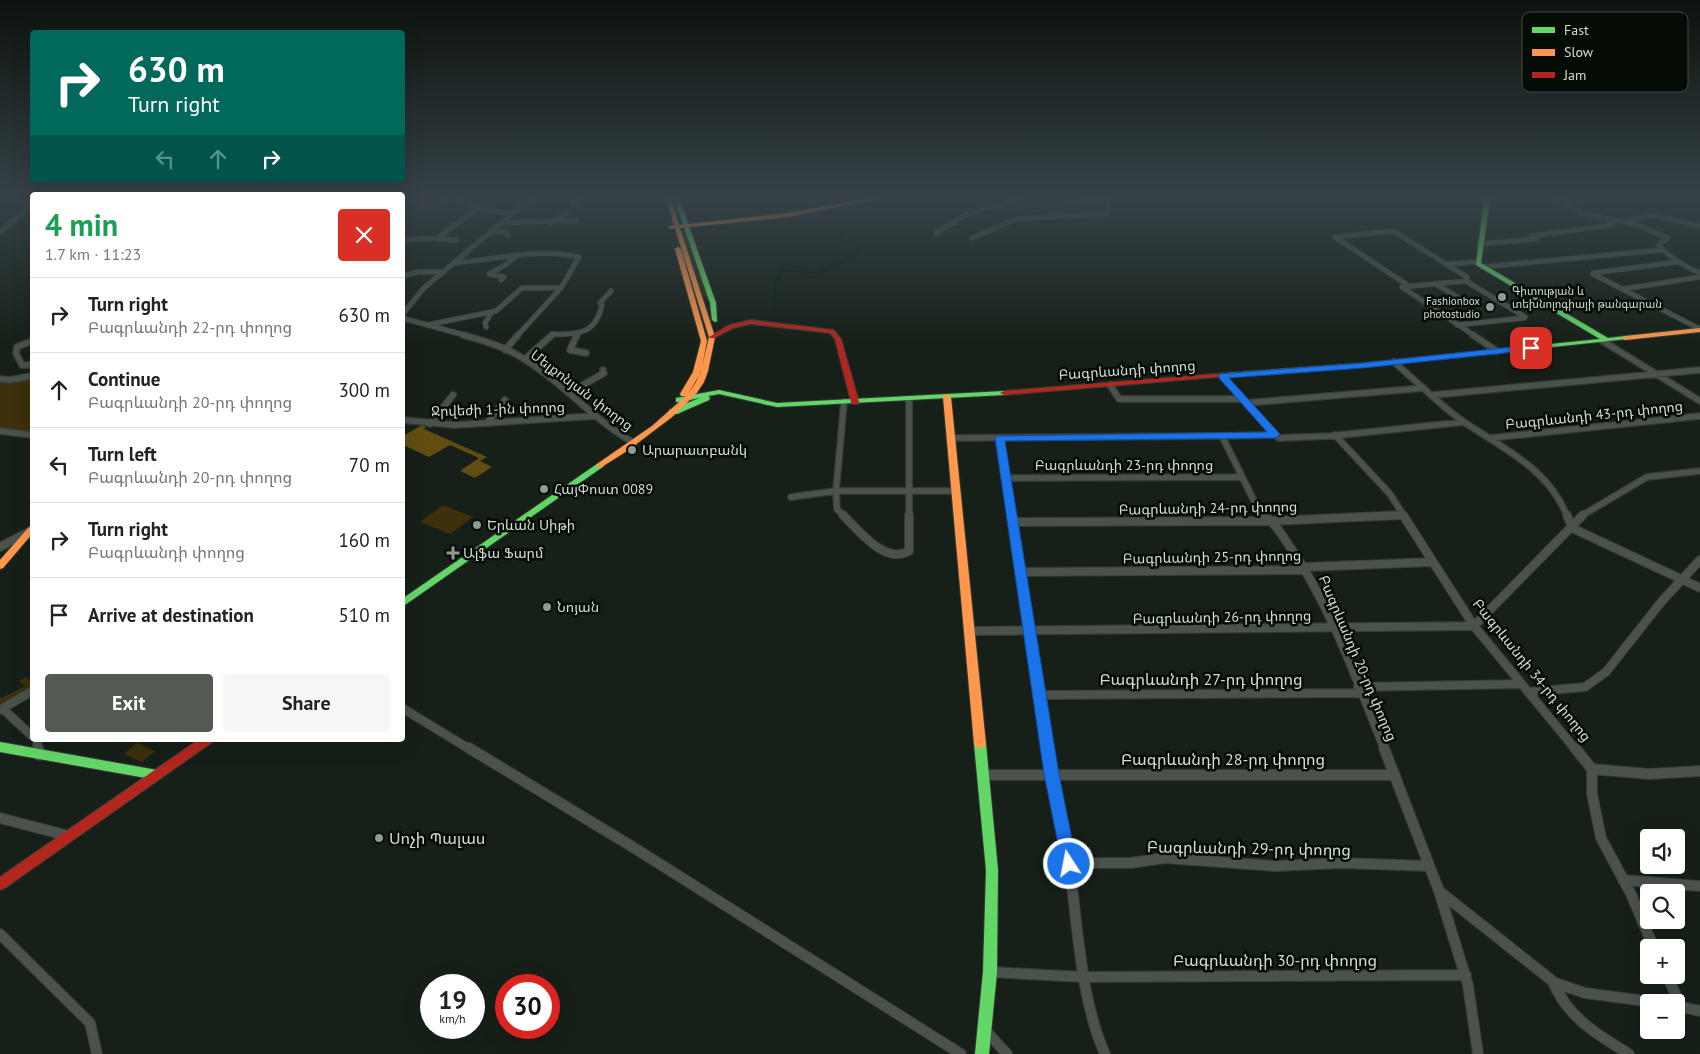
<!DOCTYPE html>
<meta charset="utf-8">
<style>
body{margin:0;font-family:"PT Sans","Noto Sans Armenian",sans-serif;background:#f6f6f6;color:#222;height:100vh;display:flex;flex-direction:column;font-size:19px;white-space:nowrap}
*{box-sizing:border-box;margin:0}
p{font-size:16px;color:#767676}
.icon{flex:none;width:28px;height:28px;fill:none;stroke:currentColor;stroke-width:2;stroke-linecap:round;stroke-linejoin:round}
.map{position:relative;flex:1;overflow:hidden}
.panel{position:absolute;left:30px;top:192px;width:375px;height:550px;display:flex;flex-direction:column;background:#fff;border-radius:5px;box-shadow:0 5px 20px #0002}
.panel>*{flex:none}
.guide{position:absolute;left:30px;top:30px;width:375px;height:152px;border-radius:5px;box-shadow:0 5px 20px #0002;background:#00695c;color:#fff;overflow:hidden}
.fabs{position:absolute;left:1640px;top:829px;display:grid;gap:10px}
.fabs a{display:grid;place-items:center;width:45px;height:45px;border-radius:5px;background:#fff;box-shadow:0 5px 20px #0002;font-size:25px}
.speed{position:absolute;left:420px;top:974px;display:flex;gap:10px;font-size:25px;font-weight:700;text-align:center}
.speed>*{display:grid;place-content:center;width:65px;height:65px;border-radius:50%;background:#fff;box-shadow:0 5px 20px #0002;line-height:1}
.speed small{font-size:12px;font-weight:400}
.speed .limit{border:8px solid #d22;background:#fff;color:#111}
.pin{position:absolute;display:grid;place-items:center;width:42px;height:42px;color:#fff;margin:-21px;border-radius:10px;box-shadow:0 2px 8px #0006}
.me{position:absolute;width:55px;margin:-28px;rotate:349deg;stroke-linejoin:round;filter:drop-shadow(0 0 4px #0008)}
.turn{display:flex;align-items:center;gap:18px;height:105px;padding:0 15px;font-size:22px}
.turn .icon{width:65px;height:65px;stroke-width:2.5}
.turn b{display:block;font-size:35px;line-height:42px}
.lanes{display:flex;align-items:center;height:48px;padding:0 15px;background:#0003;justify-content:center;gap:25px;direction:ltr}
.lanes .off{opacity:.35}
.round{display:grid;place-items:center;flex:none;width:52px;height:52px;border-radius:5px;background:#f6f6f6}
.overview{display:flex;align-items:center;justify-content:space-between;height:85px;padding:0 15px}
h1{font-size:30px;font-weight:700;line-height:38px;color:#1e9e55}
.cta{display:flex;gap:10px;margin-top:auto;padding:10px 15px}
.cta a{flex:1;height:58px;border-radius:5px;background:#545954;color:#fff;font-size:20px;font-weight:700;line-height:58px;text-align:center}
.cta a+a{background:#f6f6f6;color:#222}
ul{padding:0;list-style:none}
li{display:flex;align-items:center;gap:15px;height:75px;padding:0 15px;border-top:1px solid #e0e0e0}
li div{flex:1}
li b{display:block;font-size:19px}
li em{font-style:normal}
.map>svg:first-child{display:block}
.green{fill:#3d300a}
.forest{fill:#614d10}
.water{fill:#02161a}
.lines{fill:none;stroke-linecap:round;stroke-linejoin:round}
.stream{stroke:#02161a;stroke-width:1}
.street-far3-casing{stroke:#343c35;stroke-width:6}
.street-far2-casing{stroke:#343c35;stroke-width:8}
.street-far1-casing{stroke:#343c35;stroke-width:10}
.street-casing{stroke:#343c35;stroke-width:12}
.fast-casing{stroke:#343c35;stroke-width:2}
.slow-casing{stroke:#343c35;stroke-width:2}
.jam-casing{stroke:#343c35;stroke-width:2}
.street-far3{stroke:#4a524b;stroke-width:4.5}
.street-far2{stroke:#4a524b;stroke-width:5.5}
.street-far1{stroke:#4a524b;stroke-width:8}
.street{stroke:#4a524b;stroke-width:10}
.fast{fill:#63d668;fill-rule:evenodd}
.slow{fill:#ff974d;fill-rule:evenodd}
.jam{fill:#b3261e;fill-rule:evenodd}
.route{fill:#1a73e8;stroke:#114b97}
.poi-dot{fill:#909c92;stroke:#050c06;stroke-width:2}
.labels{text-anchor:middle;dominant-baseline:central;stroke-width:5;stroke-linejoin:round;paint-order:stroke}
.far-poi-label{font-size:11px;fill:#d1ded3;stroke:#050c06;text-anchor:start}
.street-label{font-size:14px;fill:#d1ded3;stroke:#050c06}
.poi-label{font-size:14px;fill:#d1ded3;stroke:#050c06;text-anchor:start}
.near-street-label{font-size:16px;fill:#d1ded3;stroke:#050c06}
.near-poi-label{font-size:16px;fill:#d1ded3;stroke:#050c06;text-anchor:start}
.key{fill:#050c06;stroke:#424b44;stroke-width:1}
.key-label{font-size:14px;fill:#d1ded3}
</style>
<div class="map">
<svg width="1700" height="1054" viewBox="0 0 1700 1054">
<rect width="100%" height="100%" fill="#162018"/>
<path class="green" d="M684 231 687 235 711 304 704 296 681 232Z
M32 378V433L0 429V381Z
M443 505 473 517 450 534 420 522Z
M26 677 32 681V691L0 710V697L6 702 2 698 25 686 19 681Z
M137 743 155 751 142 762 124 754Z"/>
<path class="forest" d="M422 425 426 427 424 429 487 457 480 461 492 467 475 478 460 471 479 458 450 445 429 457 403 445V436Z"/>
<path class="water" d="M0 198H30L0 214Z"/>
<g class="lines">
<path class="stream" d="M956 200 967 198
M774 311 775 283 782 270 819 273 860 252 856 246 840 238 848 225 860 215 916 209 945 203"/>
<g class="street-far3-casing">
<path id="street-far3" d="M462 198 478 208 510 214
M1558 198 1581 213 1635 224 1668 238 1658 245C1670 258 1684 266 1700 273
M1014 200 1019 204 1108 200
M572 204 577 203 579 198
M556 220 577 221
M1625 221 1653 215 1700 226
M501 223 554 221
M551 223 569 211
M491 231 506 232 508 236
M0 232 32 204
M936 233 965 215 1022 198
M1335 237 1393 231 1467 277 1466 281 1525 317
M1335 237 1409 286
M972 238 1016 219 1105 214 1108 213 1107 198
M437 239 457 240
M1537 239 1531 236 1613 225 1607 219
M402 240 438 238 478 208
M1479 244 1537 239
M454 263C496 259 537 248 579 257L561 288 517 336
M1447 264 1477 262
M1482 267 1662 250
M1593 273 1678 262
M1593 274 1700 329
M402 276 418 272H444
M501 280 504 277 489 274 507 264 517 255
M1466 281 1402 287 1475 336
M1436 284 1462 300
M1623 289 1700 277
M402 315 424 288 531 198
M402 318 468 336
M427 325 496 311 522 288H561
M1457 325 1524 318
M486 327 485 323 492 312
M550 336 553 334C579 335 596 333 602 305L600 303 611 291"/>
</g>
<g class="street-far2-casing">
<path id="street-far2" d="M463 335C484 341 506 347 524 359 564 383 593 420 634 443
M577 335 570 350 586 353
M1473 335 1497 351
M1601 340 1700 401
M32 341 17 347 16 353 22 365H32
M505 350 518 335
M525 359 552 335
M1394 362C1416 381 1435 400 1457 417 1498 447 1547 465 1567 516
M1222 376 1275 435 1222 436 1259 511 1265 516
M0 379 10 380 32 376
M1110 385 1119 399H1243
M569 393 604 373 603 370
M1433 395 1700 370
M909 400V516
M1246 403 1424 388
M402 420 455 425 595 416
M487 423 505 400
M430 424 453 395
M0 431 32 435
M1275 435 1279 438 1331 436 1464 422
M1335 435 1390 494 1404 516
M952 438 1222 436
M1000 438 1012 516
M1490 438 1700 416
M1006 478 1241 477
M791 497 836 491H957
M844 516 837 509 836 491 844 402
M1385 516 1403 515
M1581 516 1647 477 1700 471"/>
</g>
<g class="street-far1-casing">
<path id="street-far1" d="M843 515C858 530 885 565 909 551V515
M1012 515 1048 750
M1264 515C1275 523 1282 535 1290 547 1332 608 1357 681 1385 750
M1403 515 1474 626 1576 750
M1567 515 1572 528 1700 588
M1014 522 1272 521 1403 515
M0 547 29 532
M1022 572 1306 570 1307 567 1432 562
M971 631 1474 626 1583 515
M1358 687 1521 684
M1528 692 1585 687 1606 672 1662 601 1700 560
M1041 695 1361 693
M402 708 471 750
M3 709 32 736
M0 710 32 691
M37 740 38 750"/>
</g>
<g class="street-casing">
<path id="street" d="M38 748 39 755
M469 748 636 849 961 1054
M1048 748C1054 787 1063 826 1069 864 1078 924 1080 999 1105 1054
M1384 748 1439 891 1468 985 1478 1054
M1575 748 1592 769V794L1601 838 1631 894 1654 948
M1592 769 1649 774 1700 771
M984 775H1395
M0 818 69 836
M1069 863H1130L1165 858 1275 866 1341 863 1429 866
M1623 880 1700 886
M1439 891 1555 983 1585 993 1653 1002
M0 934 90 1023 97 1054
M990 972 1084 977 1466 975
M1667 975 1681 1007
M1553 982C1568 1018 1598 1035 1629 1054
M1677 1006 1700 1011
M985 1030 1007 1054"/>
</g>
<g class="fast-casing">
<path id="fast" d="M674 198H679L716 303 717 321 715 322 712 320 710 303Z
M1484 198H1490L1481 263 1608 338 1625 336 1628 338 1627 339 1363 367 1227 377 1223 375 1227 373 1363 363 1600 339 1476 265Z
M719 390 777 403 1004 391 1008 393 1004 395 777 407 719 394 708 396 710 398 709 400 677 414H671L669 410 700 398 679 402H676V398Z
M597 464H603L604 466 402 607V599Z
M980 740 984 741 986 744 998 870 997 972 989 1054H975L983 972 986 870 974 744 976 741Z
M0 742 157 770 161 772 163 775 161 778 157 780 0 752Z"/>
</g>
<g class="slow-casing">
<path id="slow" d="M666 198H671L679 225 788 213 872 198H883L788 217 680 228 715 337 708 371 704 382 696 394 672 417 627 451 600 468 596 466 597 464 652 426 686 396H681L680 394 693 372 701 341 675 249 678 247 681 249 707 341 701 372 688 394 696 382 701 371 709 337 675 228 671 229 668 227 674 225Z
M1700 328V332L1625 340 1622 338 1625 336Z
M944 395H950L951 397 986 744 984 747 980 748 976 747 974 744 943 397Z
M32 526V534L3 568 0 569V560L29 527Z"/>
</g>
<g class="jam-casing">
<path id="jam" d="M402 198C411 198 419 204 427 203 437 203 446 198 456 198L426 207 402 200Z
M751 320 834 330 841 339 859 402 858 404H852L851 402 835 339 830 333 751 324 733 328 714 338H710L709 337 729 325Z
M1227 373 1229 374V376L1004 395 1000 393 1004 391Z
M198 740H213L211 743 5 888 0 890V877Z"/>
</g>
<use href="#street-far3" class="street-far3"/>
<use href="#street-far2" class="street-far2"/>
<use href="#street-far1" class="street-far1"/>
<use href="#street" class="street"/>
<use href="#fast" class="fast"/>
<use href="#slow" class="slow"/>
<use href="#jam" class="jam"/>
</g>
<linearGradient id="sky" x2="0" y2="1"><stop stop-color="#0c120d"/><stop offset="0.57" stop-color="#364248"/><stop offset="1" stop-color="#364248" stop-opacity="0"/></linearGradient>
<rect width="1700" height="346" fill="url(#sky)"/>
<path class="route" d="M1531 345 1534 346V350L1363 368 1229 378 1279 433 1280 435 1275 438 1005 441 1059 774 1077 864 1075 869 1069 871 1063 869 1044 774 995 438 996 436 1267 432 1219 378V374L1363 363Z"/>
<g class="poi-dot">
<circle cx="1502" cy="297" r="5"/>
<circle cx="1490" cy="307" r="5"/>
<circle cx="632" cy="450" r="5"/>
<circle cx="544" cy="489" r="5"/>
<circle cx="477" cy="525" r="5"/>
<path d="M450.5 545.5h5v5h5v5h-5v5h-5v-5h-5v-5h5z"/>
<circle cx="547" cy="607" r="5"/>
<circle cx="379" cy="838" r="5"/>
</g>
<g class="labels">
<g class="far-poi-label">
<text x="1512" y="291">Գիտության և<tspan x="1512" dy="13">տեխնոլոգիայի թանգարան</tspan></text>
<text x="1480" y="301" text-anchor="end">Fashionbox<tspan x="1480" dy="13">photostudio</tspan></text>
</g>
<g class="street-label">
<text transform="translate(1127 370) rotate(-4)">Բագրևանդի փողոց</text>
<text transform="translate(582 390) rotate(37)">Մելքոնյան փողոց</text>
<text transform="translate(498 409) rotate(-2)">Ջրվեժի 1-ին փողոց</text>
<text transform="translate(1594 415) rotate(-6)">Բագրևանդի 43-րդ փողոց</text>
<text x="1124" y="465">Բագրևանդի 23-րդ փողոց</text>
<text transform="translate(1208 508) rotate(-1)">Բագրևանդի 24-րդ փողոց</text>
<text transform="translate(1212 557) rotate(-1)">Բագրևանդի 25-րդ փողոց</text>
<text transform="translate(1222 617) rotate(-1)">Բագրևանդի 26-րդ փողոց</text>
<text transform="translate(1358 658) rotate(67)">Բագրևանդի 20-րդ փողոց</text>
<text transform="translate(1532 670) rotate(51)">Բագրևանդի 34-րդ փողոց</text>
</g>
<g class="poi-label">
<text x="642" y="450">Արարատբանկ</text>
<text x="554" y="489">ՀայՓոստ 0089</text>
<text x="487" y="525">Երևան Սիթի</text>
<text x="463" y="553">Ալֆա Ֆարմ</text>
<text x="557" y="607">Նոյան</text>
</g>
<g class="near-street-label">
<text x="1201" y="679">Բագրևանդի 27-րդ փողոց</text>
<text x="1223" y="759">Բագրևանդի 28-րդ փողոց</text>
<text transform="translate(1249 848) rotate(1)">Բագրևանդի 29-րդ փողոց</text>
<text x="1275" y="960">Բագրևանդի 30-րդ փողոց</text>
</g>
<g class="near-poi-label">
<text x="389" y="838">Սոչի Պալաս</text>
</g>
</g>
<rect x="1522" y="12" width="166" height="80" rx="8" class="key"/>
<rect x="1532" y="27" width="23" height="6" fill="#63d668"/>
<rect x="1532" y="49" width="23" height="7" fill="#ff974d"/>
<rect x="1532" y="72" width="23" height="6" fill="#b3261e"/>
<g class="key-label">
<text x="1564" y="35">Fast</text>
<text x="1564" y="57">Slow</text>
<text x="1564" y="80">Jam</text>
</g>
</svg>
<div class="fabs">
<a><svg class="icon" aria-label="sound" viewBox="0 0 24 24"><path d="M4 9h4l5-4v14l-5-4H4zM17 9q2 3 0 6"/></svg></a>
<a><svg class="icon" aria-label="search" viewBox="0 0 24 24"><circle cx="10" cy="10" r="6"/><path d="M15 15l6 6"/></svg></a>
<a>+</a>
<a>−</a>
</div>
<div class="speed"><div>19<small>km/h</small></div><div class="limit">30</div></div>
<div class="pin" style="left:1531px;top:348px;background:#d93025"><svg class="icon" aria-label="arrive" viewBox="0 0 24 24"><path d="M6 21V4h12l-3 4 3 4H6"/></svg></div>
<svg class="me" style="left:1069px;top:864px" viewBox="-20 -20 40 40"><circle r="17" fill="#1a73e8" stroke="#fff" stroke-width="3"/><path d="M0-11L8 9 0 5-8 9z" fill="#fff"/></svg>
<div class="guide">
<div class="turn"><svg class="icon" aria-label="right" viewBox="0 0 24 24"><path d="M7 20v-9h11M14 6l5 5-5 5"/></svg><div><b>630 m</b>Turn right</div></div>
<div class="lanes"><svg class="icon off" aria-label="left" viewBox="0 0 24 24"><path d="M17 20v-9H6M10 6l-5 5 5 5"/></svg><svg class="icon off" aria-label="ahead" viewBox="0 0 24 24"><path d="M12 20V5M6 11l6-6 6 6"/></svg><svg class="icon" aria-label="right" viewBox="0 0 24 24"><path d="M7 20v-9h11M14 6l5 5-5 5"/></svg></div>
</div>
<section class="panel">
<div class="overview"><div><h1>4 min</h1><p>1.7 km · 11:23</p></div><a class="round" style="background:#d93025;color:#fff"><svg class="icon" aria-label="close" viewBox="0 0 24 24"><path d="M6 6l12 12M18 6L6 18"/></svg></a></div>
<ul>
<li><svg class="icon" aria-label="right" viewBox="0 0 24 24"><path d="M7 20v-9h11M14 6l5 5-5 5"/></svg><div><b>Turn right</b><p>Բագրևանդի 22-րդ փողոց</p></div><em>630 m</em></li>
<li><svg class="icon" aria-label="ahead" viewBox="0 0 24 24"><path d="M12 20V5M6 11l6-6 6 6"/></svg><div><b>Continue</b><p>Բագրևանդի 20-րդ փողոց</p></div><em>300 m</em></li>
<li><svg class="icon" aria-label="left" viewBox="0 0 24 24"><path d="M17 20v-9H6M10 6l-5 5 5 5"/></svg><div><b>Turn left</b><p>Բագրևանդի 20-րդ փողոց</p></div><em>70 m</em></li>
<li><svg class="icon" aria-label="right" viewBox="0 0 24 24"><path d="M7 20v-9h11M14 6l5 5-5 5"/></svg><div><b>Turn right</b><p>Բագրևանդի փողոց</p></div><em>160 m</em></li>
<li><svg class="icon" aria-label="arrive" viewBox="0 0 24 24"><path d="M6 21V4h12l-3 4 3 4H6"/></svg><div><b>Arrive at destination</b></div><em>510 m</em></li>
</ul>
<div class="cta"><a>Exit</a><a>Share</a></div>
</section>
</div>
